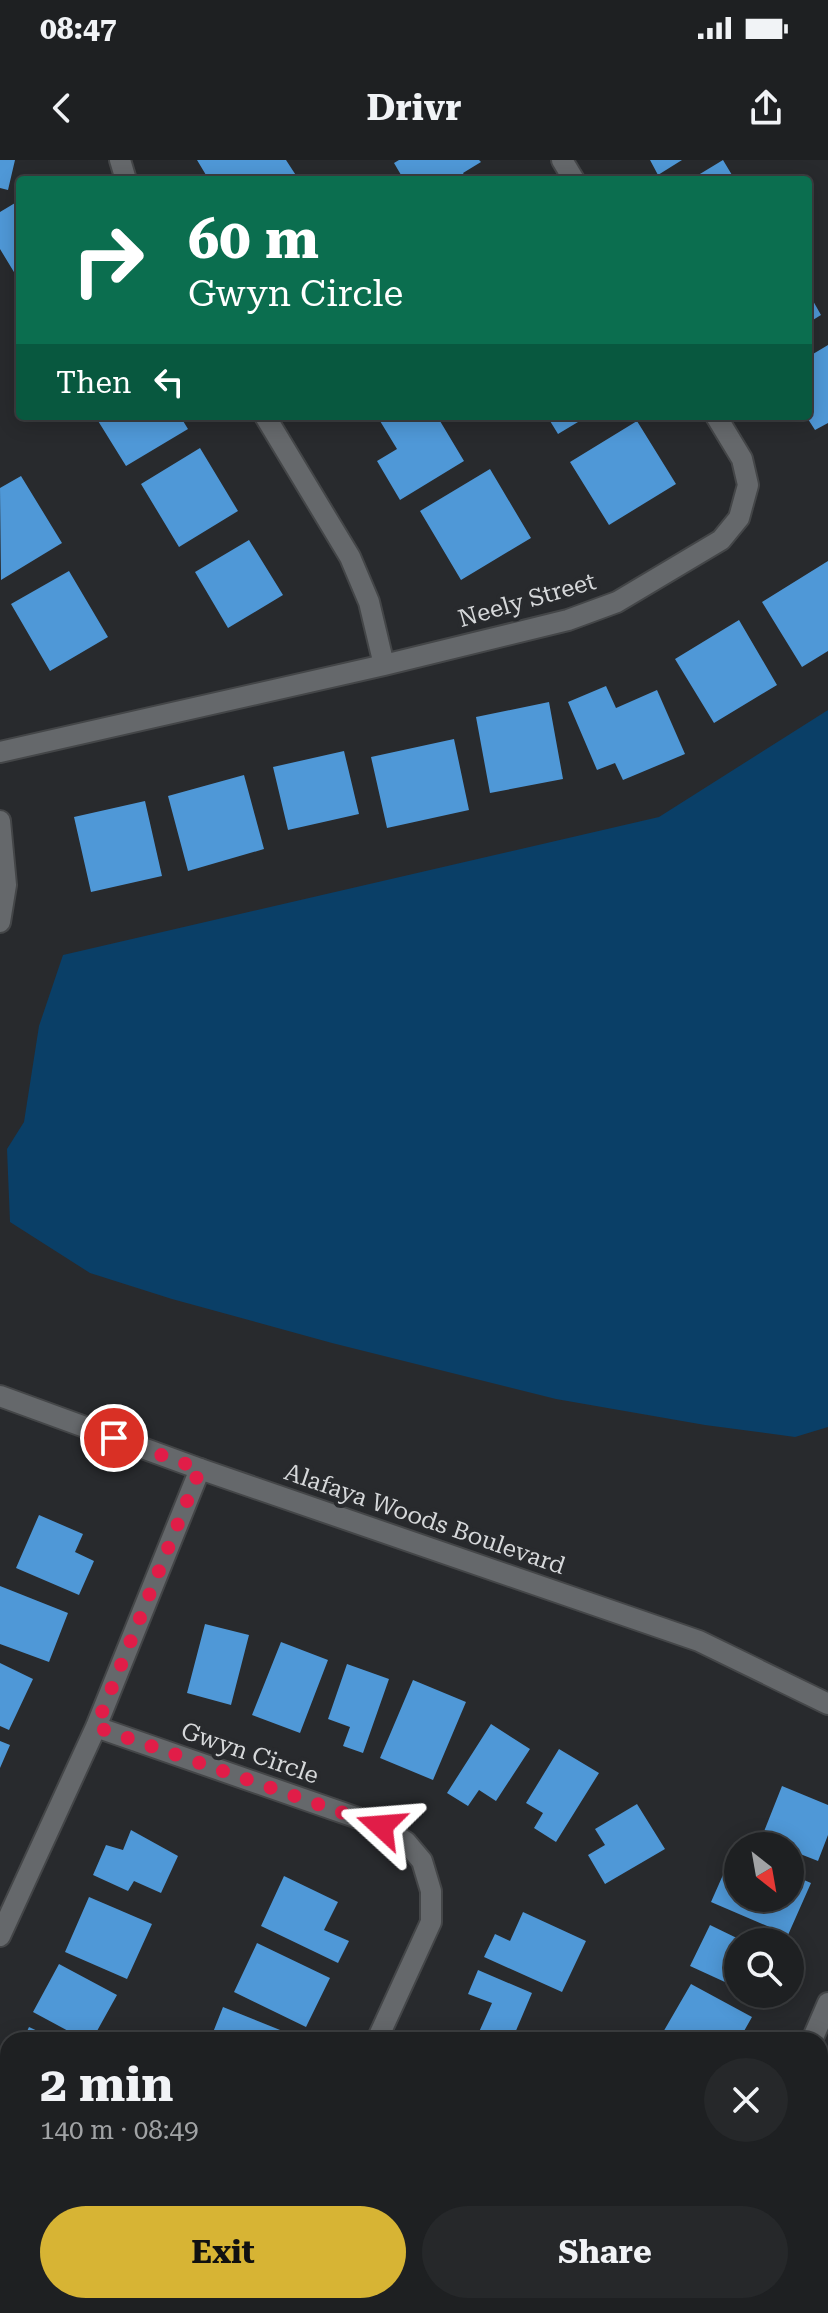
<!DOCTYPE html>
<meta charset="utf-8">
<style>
body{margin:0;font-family:"Roboto Serif",serif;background:#26282a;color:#f1f3f6;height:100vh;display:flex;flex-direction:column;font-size:30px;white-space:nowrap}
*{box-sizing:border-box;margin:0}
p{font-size:26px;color:#a1a3a5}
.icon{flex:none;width:44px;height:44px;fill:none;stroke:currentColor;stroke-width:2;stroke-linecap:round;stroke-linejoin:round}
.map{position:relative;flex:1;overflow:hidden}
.sheet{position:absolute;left:0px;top:1872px;width:828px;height:282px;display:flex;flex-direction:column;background:#1e2022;border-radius:24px 24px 0 0;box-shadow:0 4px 20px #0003,0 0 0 2px #3c3e40}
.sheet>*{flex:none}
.banner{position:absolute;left:16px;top:16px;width:796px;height:244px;border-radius:8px;box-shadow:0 4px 20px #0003,0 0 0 2px #3c3e40;background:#0b6e4f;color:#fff;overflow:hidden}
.needle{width:52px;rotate:149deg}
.tools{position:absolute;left:724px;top:1672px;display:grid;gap:16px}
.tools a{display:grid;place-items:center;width:80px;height:80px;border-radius:50%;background:#1e2022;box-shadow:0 4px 20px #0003,0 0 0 2px #3c3e40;font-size:40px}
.pin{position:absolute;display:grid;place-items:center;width:68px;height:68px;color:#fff;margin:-34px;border:4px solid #fff;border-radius:50%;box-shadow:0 2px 8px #0007}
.me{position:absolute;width:88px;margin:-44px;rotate:289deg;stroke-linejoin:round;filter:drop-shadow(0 0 6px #0008)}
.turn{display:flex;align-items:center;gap:28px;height:168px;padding:0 40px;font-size:36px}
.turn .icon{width:104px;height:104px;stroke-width:2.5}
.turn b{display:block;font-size:56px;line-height:68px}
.then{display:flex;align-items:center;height:76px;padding:0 40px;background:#0003;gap:16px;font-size:30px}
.round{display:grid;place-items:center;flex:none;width:84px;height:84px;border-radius:42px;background:#26282a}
.headline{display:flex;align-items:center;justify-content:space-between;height:136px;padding:0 40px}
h1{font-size:48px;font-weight:700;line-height:60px}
.primary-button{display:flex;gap:16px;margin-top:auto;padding:16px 40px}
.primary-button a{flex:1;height:92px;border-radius:48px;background:#d7b434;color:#111;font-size:32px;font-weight:700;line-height:92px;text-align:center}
.primary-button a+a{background:#26282a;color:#f1f3f6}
.status{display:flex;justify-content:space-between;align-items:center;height:56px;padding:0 40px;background:#1e2022;direction:ltr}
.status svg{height:22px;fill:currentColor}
header{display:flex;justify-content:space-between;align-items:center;height:104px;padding:0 40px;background:#1e2022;font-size:36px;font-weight:700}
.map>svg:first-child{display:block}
.green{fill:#0a3f67}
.building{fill:#4f98d7}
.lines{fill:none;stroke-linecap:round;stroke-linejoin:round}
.minor-casing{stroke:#444648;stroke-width:24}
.tertiary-casing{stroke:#444648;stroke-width:24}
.minor{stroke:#65686b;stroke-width:20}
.tertiary{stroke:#65686b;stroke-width:20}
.route{stroke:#e11d48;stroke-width:14;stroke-dasharray:0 25.2}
.labels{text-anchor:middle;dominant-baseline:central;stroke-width:8;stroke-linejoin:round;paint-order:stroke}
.street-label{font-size:24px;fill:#d6d8da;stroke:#282a2d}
</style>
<div class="status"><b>08:47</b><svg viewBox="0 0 49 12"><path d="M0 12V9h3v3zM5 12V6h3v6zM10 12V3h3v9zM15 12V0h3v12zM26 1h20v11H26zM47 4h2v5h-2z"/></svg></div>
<header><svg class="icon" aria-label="back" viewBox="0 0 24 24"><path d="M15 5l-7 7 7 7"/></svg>Drivr<svg class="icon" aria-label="share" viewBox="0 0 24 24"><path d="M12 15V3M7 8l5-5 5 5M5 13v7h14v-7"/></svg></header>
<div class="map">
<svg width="828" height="2153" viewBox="0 0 828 2153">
<rect width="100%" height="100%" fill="#282a2d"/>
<path class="green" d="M828 550V1267L795 1277 705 1265 556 1239 332 1183 172 1139 90 1113 10 1062 7 989 24 962 39 866 63 795 659 657Z"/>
<path class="building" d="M0 0H15L8 30 0 28Z
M197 0H286L299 20H209Z
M399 0H479L481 2 463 13 467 20H404L394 3Z
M650 0H682L658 15Z
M723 0 735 20H690Z
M20 40V122L0 89V52Z
M808 132 821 155 808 163Z
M828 185V263L815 270 806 256H808V197Z
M95 256H180L188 269 126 306Z
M377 256H437L464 301 400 340 377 301 397 289Z
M547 256H588L558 274Z
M637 261 676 324 609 365 570 302Z
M200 288 238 351 179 387 141 324Z
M490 309 531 378 461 420 420 351Z
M21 316 62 383 1 420 0 328Z
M249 380 283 435 228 468 195 412Z
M828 401V491L802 507 762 442Z
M69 411 108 477 50 511 11 444Z
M739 460 777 525 714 563 675 499Z
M606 526 616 548 657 530 685 594 623 620 615 603 597 610 568 542Z
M549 542 563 619 490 633 476 557Z
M454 579 469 650 387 668 371 597Z
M344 591 359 654 288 670 273 607Z
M244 615 264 689 188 711 168 636Z
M145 641 162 716 91 732 74 657Z
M39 1355 83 1374 75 1392 94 1401 79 1435 16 1408Z
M0 1426 68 1453 49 1502 0 1484Z
M205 1464 249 1475 231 1545 187 1533Z
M281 1482 328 1500 300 1573 252 1555Z
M0 1503 33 1519 9 1570 0 1566Z
M347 1504 389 1519 363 1593 343 1586 350 1567 328 1559Z
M413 1520 466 1542 433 1620 380 1598Z
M491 1564 530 1589 496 1641 479 1630 468 1646 447 1633Z
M0 1581 10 1585 0 1608Z
M559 1589 599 1613 556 1682 534 1668 543 1653 526 1643Z
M782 1626 828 1645V1675L818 1701 790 1690V1686H780L761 1679Z
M637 1644 665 1689 605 1724 588 1695 605 1685 595 1669Z
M131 1670 178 1696 161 1733 134 1721 128 1731 93 1715 106 1685 123 1690Z
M734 1690 738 1692V1738H790V1714L811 1723 788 1775 711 1742Z
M284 1716 338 1742 324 1770 349 1781 338 1803 261 1766Z
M89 1737 152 1764 127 1819 65 1792Z
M523 1752 586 1781 562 1832 484 1797 495 1774 510 1781Z
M710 1765 745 1782H738V1828L690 1806Z
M257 1783 330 1818 306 1867 234 1832Z
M59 1804 117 1835 92 1880H85L33 1852Z
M478 1810 532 1833 512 1880H499L479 1872 492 1843 468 1834Z
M691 1824 752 1857 739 1880H673L662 1874Z
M223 1847 305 1880H210Z
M29 1867 57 1880H23Z
M0 1948 8 1952V2017L0 2013V1998L5 1988 0 1985Z
M0 2040 8 2043V2089L5 2098 0 2096Z
M828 2068V2117L820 2114V2079L823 2080Z
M820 2128 828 2131V2153H763L766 2146H820Z
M109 2146H113L121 2152 125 2146H156L167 2153H105Z
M329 2146H336L350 2153H325Z
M395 2146H415L412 2153Z
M558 2146H620L616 2153H573Z"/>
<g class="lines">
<g class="minor-casing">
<path id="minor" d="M120 0 126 20
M562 0 574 20
M265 256 350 397 369 442 384 505
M0 592 384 505 568 460 617 442 721 380 739 358 748 325 742 299 716 256
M0 661 6 725 0 762
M96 1567 381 1666 406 1682 422 1701 431 1731V1762L377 1880
M0 1776 96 1567 200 1309
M812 1880 828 1843
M252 2153 255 2146
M693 2153 696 2146"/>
</g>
<g class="tertiary-casing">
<path id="tertiary" d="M0 1236 200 1309 699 1481 828 1544"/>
</g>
<use href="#minor" class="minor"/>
<use href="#tertiary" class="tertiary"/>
</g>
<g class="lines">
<path class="route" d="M114 1278 200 1309 96 1567 381 1666"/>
</g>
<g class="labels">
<g class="street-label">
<text transform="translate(527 440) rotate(-16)">Neely Street</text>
<text transform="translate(425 1359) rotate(19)">Alafaya Woods Boulevard</text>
<text transform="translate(250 1593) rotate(19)">Gwyn Circle</text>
</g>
</g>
</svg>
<div class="tools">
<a><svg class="needle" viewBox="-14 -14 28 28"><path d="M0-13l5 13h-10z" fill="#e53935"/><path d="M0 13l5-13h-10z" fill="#a1a3a5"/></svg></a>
<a><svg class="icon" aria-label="search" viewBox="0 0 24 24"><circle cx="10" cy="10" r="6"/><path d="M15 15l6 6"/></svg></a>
</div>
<div class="pin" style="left:114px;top:1278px;background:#d93025"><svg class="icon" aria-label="arrive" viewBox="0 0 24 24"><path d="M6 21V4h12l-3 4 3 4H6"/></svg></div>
<svg class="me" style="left:381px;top:1666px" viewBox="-20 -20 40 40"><path d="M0-17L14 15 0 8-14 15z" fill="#e11d48" stroke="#fff" stroke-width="4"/></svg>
<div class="banner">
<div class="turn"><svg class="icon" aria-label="right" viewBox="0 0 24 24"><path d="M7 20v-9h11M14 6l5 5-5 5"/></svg><div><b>60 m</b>Gwyn Circle</div></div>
<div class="then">Then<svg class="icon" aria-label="left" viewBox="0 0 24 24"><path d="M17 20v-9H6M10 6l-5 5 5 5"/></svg></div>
</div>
<section class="sheet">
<div class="headline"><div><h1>2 min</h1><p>140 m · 08:49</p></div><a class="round"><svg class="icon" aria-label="close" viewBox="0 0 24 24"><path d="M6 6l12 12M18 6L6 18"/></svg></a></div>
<div class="primary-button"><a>Exit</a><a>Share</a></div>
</section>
</div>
